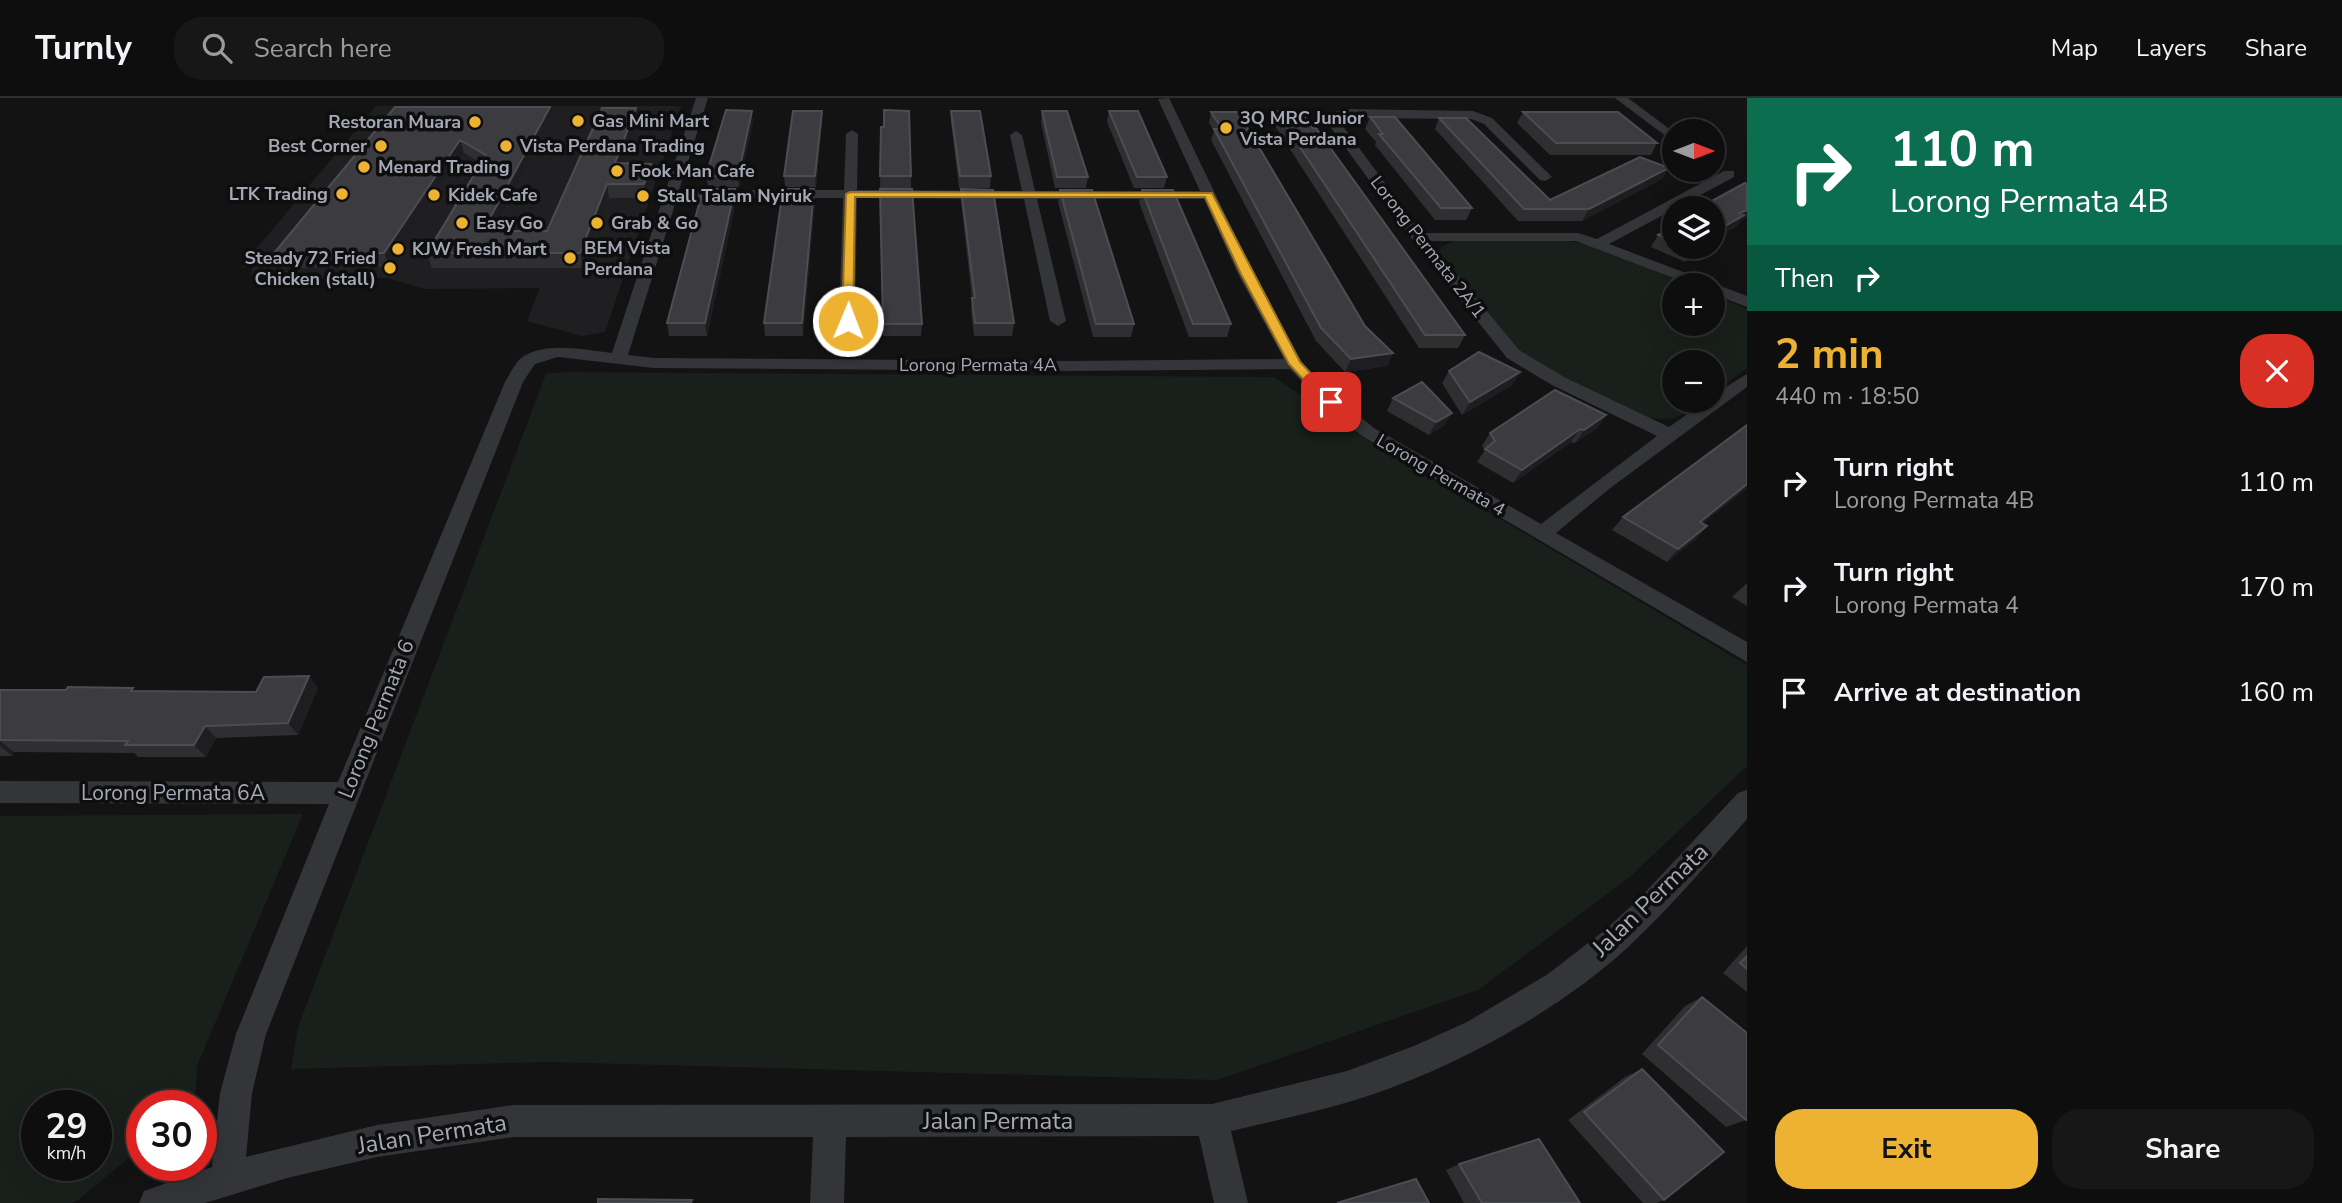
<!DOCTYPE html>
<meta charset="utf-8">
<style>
body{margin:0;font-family:"Nunito Sans",sans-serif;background:#171718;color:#f1f3f6;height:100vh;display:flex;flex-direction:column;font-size:26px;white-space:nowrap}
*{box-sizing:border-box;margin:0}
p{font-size:23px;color:#9b9c9e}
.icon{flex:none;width:38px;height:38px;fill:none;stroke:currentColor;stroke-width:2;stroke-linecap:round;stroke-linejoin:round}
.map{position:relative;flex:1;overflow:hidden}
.side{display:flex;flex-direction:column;background:#0e0e0f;width:595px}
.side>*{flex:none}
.hud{background:#0b6e4f;color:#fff;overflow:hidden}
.needle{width:46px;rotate:90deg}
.tools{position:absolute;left:1662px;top:21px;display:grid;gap:14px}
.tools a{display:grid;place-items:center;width:63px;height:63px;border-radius:50%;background:#0e0e0f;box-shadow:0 7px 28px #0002,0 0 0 2px #2e2e2f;font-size:35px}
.speed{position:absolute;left:21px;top:992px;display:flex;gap:14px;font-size:35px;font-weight:700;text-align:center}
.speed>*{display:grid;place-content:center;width:91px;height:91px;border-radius:50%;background:#0e0e0f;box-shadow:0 7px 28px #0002,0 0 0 2px #2e2e2f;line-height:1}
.speed small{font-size:18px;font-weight:400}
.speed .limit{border:10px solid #d22;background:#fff;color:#111}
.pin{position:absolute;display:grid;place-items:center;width:60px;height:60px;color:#fff;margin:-30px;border-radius:14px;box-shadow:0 4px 10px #0006}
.me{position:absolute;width:77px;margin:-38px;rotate:1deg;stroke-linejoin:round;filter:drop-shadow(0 0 5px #0008)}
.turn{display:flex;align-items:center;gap:24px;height:147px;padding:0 28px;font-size:32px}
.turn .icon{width:91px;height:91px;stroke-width:2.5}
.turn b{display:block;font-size:49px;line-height:60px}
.then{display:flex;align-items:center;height:66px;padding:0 28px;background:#0003;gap:14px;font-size:26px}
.round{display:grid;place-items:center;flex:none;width:74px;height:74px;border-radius:28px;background:#171718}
.summary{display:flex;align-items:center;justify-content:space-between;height:119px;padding:0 28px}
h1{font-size:42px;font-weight:700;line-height:52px;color:#edb232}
.primary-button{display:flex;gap:14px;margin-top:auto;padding:14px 28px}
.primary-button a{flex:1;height:80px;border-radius:28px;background:#edb232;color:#111;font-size:28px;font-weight:700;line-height:80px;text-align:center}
.primary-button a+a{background:#171718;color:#f1f3f6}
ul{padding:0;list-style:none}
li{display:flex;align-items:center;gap:21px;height:105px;padding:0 28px}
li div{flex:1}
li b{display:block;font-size:26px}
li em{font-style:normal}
header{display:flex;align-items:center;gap:42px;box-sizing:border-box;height:98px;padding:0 35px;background:#0e0e0f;border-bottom:2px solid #2e2e2f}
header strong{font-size:33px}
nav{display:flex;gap:38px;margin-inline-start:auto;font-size:24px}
.search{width:490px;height:63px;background:#171718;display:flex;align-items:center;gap:18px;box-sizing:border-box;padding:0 24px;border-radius:28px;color:#9b9c9e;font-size:26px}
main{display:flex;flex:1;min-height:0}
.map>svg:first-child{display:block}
.built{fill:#1f1f21}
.green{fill:#191f1a;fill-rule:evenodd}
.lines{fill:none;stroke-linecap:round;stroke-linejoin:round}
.street{fill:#343539;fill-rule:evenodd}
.wall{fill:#2f2f32}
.shaded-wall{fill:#1e1e20}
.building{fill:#3c3c40;stroke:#4c4d52;stroke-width:2}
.route{fill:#edb232;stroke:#9a7420;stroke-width:2}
.poi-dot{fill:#edb232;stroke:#0e0e0f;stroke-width:2.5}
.labels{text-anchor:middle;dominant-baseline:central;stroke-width:7;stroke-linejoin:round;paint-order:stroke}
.far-poi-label{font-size:18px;font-weight:bold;fill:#a5a9b5;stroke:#0e0e0f;text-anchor:start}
.far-street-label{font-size:18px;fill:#a5a9b5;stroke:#0e0e0f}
.street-label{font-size:21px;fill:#a5a9b5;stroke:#0e0e0f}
.near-street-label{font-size:24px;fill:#a5a9b5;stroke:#0e0e0f}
</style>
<header>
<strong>Turnly</strong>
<div class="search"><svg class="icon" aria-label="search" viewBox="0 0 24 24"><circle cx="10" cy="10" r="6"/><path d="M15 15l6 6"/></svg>Search here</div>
<nav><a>Map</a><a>Layers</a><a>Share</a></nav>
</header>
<main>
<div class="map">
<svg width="1747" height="1105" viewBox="0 0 1747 1105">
<rect width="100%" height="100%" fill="#131314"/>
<path class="built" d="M376 8H681L605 234 582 238 527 223 540 190 425 191 387 180 264 181 251 178 252 169H241Z"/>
<path class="green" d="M1454 143H1568L1595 148 1690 187H1675V226H1713V197L1747 211V270L1713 295V264H1675V303H1703C1689 313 1679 322 1660 321 1625 320 1526 263 1501 237 1478 213 1458 183 1438 157L1441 149Z
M567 274 1274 279 1372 345 1747 567V668L1631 778 1478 892 1217 982 548 964 291 971 298 929 546 276Z
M303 716 197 968 195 1006 142 1008V1049L77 1103 71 1105H0V718ZM37 1008H96V1068H37Z"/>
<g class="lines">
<path class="street" d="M696 0H708L679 92H844L846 36 852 32 858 36 857 92 1022 93 1010 37 1016 33 1022 37 1035 93H1200L1158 1 1169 0 1254 176 1302 264 1337 300 1374 330 1541 426 1657 338 1552 287 1507 260 1413 142 1326 23 1334 14 1345 11 1473 13 1492 20 1552 79 1545 83 1540 82 1484 26 1471 21 1342 20 1339 23 1422 135H1578L1597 141 1724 73H1734V79L1609 146 1747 198V209L1713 196V187H1692L1576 143H1429L1519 252 1564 279 1669 329 1706 303H1713V297L1747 276V289L1609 391 1556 435 1747 544V564L1362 338 1325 308 1290 271 1070 273 654 270 558 259 535 266 523 284 266 936 252 995 246 1059 377 1027 513 1007 1212 1006 1347 973 1414 948 1467 924 1548 876 1605 832 1639 801 1738 695 1747 692V721C1708 765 1670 810 1627 850 1554 917 1440 978 1345 1005 1307 1016 1269 1024 1231 1033L1248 1105H1214L1199 1038 846 1039 844 1105H810L813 1039H513L377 1059 287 1080 205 1105H139L144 1093 212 1069 220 995 236 936 329 706 0 705V683L338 684 505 284C510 276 514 267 520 261 542 242 586 252 612 255ZM677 100H843L839 223 847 228 855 223 857 100 1024 101 1050 223 1058 228 1066 223 1037 101H1204L1238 176 1284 261 1070 263 654 260 628 257Z
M1615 0H1628L1675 35V45Z"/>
</g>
<path class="wall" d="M395 9 553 22 495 133H547L636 10 639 23 623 65 653 79 646 100H609L584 170H432L427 155 481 65 464 55 390 169 281 170 274 155Z
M822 13V24L816 89H785L784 78Z
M951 13 991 78 990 90H959L951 24Z
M1042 13 1088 79 1086 90H1055L1041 24Z
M1109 13 1167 79 1164 90H1134L1107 24Z
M1276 13 1465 237 1458 250H1419L1273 25Z
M1211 14 1365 228 1393 255 1387 268 1345 274 1316 243 1211 42 1214 33 1209 25Z
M1523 14 1657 45 1651 57H1550L1517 25Z
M1370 19 1472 110 1466 122H1435L1375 47 1376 44 1365 31Z
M1439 20 1550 102 1669 70 1662 81 1582 123H1518L1435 31Z
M753 24 739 89H708L706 78Z
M881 29H884L911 78V90H880Z
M814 91 815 103 803 238H765L764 225Z
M880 91 922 226 921 238H883Z
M961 91 1014 225 1012 238H974L971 213 972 200 961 103Z
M1060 92 1134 226 1131 239H1093L1058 104Z
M1142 92 1231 226 1227 239H1189L1139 104Z
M736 103 707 238H669L667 225Z
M1675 128V149H1709L1685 164 1651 149 1658 137Z
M1449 273 1520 274 1512 287 1462 317 1442 285Z
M1393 300 1445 327 1429 337 1387 313Z
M1606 317 1597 330 1575 345 1571 344 1513 385 1477 364 1485 352 1482 348 1490 335Z
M1747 327V390L1702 426 1696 441 1667 464 1612 432 1623 419Z
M1747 485V508L1732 499Z
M309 578 318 590 298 637 216 640 206 659H138L134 655 14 654 12 658H0V592L256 594Z
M1747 848V894L1723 875Z
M1702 899 1746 1022 1726 1029 1642 956 1685 908Z
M1642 971 1664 1102 1656 1105H1643L1568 1022 1625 979Z
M1459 1066 1580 1105H1464L1446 1072Z"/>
<path class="shaded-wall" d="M550 9 553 22 487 147 483 133Z
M636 10 639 23 618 79 615 65Z
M752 13 753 24 739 89 738 78Z
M822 13V24L816 89 815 78Z
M460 42 464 55 390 169 384 155Z
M651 66 653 79 646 100 644 86Z
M1669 70 1662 81 1582 123 1589 111Z
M607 86 609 100 584 170 580 155Z
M735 91 736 103 707 238 705 225Z
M814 91 815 103 803 238 802 225Z
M1747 112V119L1741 123 1736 129 1713 142V135Z
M1698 149H1709L1685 164 1694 151Z
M1393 255 1387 268 1345 274 1351 261Z
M1520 274 1512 287 1462 317 1470 304Z
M1452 315 1445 327 1429 337 1436 324Z
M1606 317 1597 330 1575 345 1584 332Z
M1580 331 1571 344 1513 385 1522 372Z
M1747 386V390L1688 437 1700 424Z
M1707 428 1696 441 1667 464 1678 451Z
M309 578 318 590 298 637 288 625Z
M205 628 216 640 206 659 194 647Z
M0 643 14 654 12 658 0 648Z"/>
<path class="building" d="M395 9H550L483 133H547L602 10H636L615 65 651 66 644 86H607L580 155H427L486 57 460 42 384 155H274Z
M726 12 752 13 738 78H706Z
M884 12 909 13 911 78H880L881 29H884Z
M793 13H822L815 78H784Z
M951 13H980L991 78H960Z
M1042 13H1067L1088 79H1057Z
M1109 13H1138L1167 79H1137Z
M1276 13 1302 14 1313 30H1316L1465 237H1425Z
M1211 14H1238L1365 228 1393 255 1351 261 1321 230 1214 31H1222Z
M1523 14H1618L1657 45H1556Z
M1370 19H1395L1472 110H1441L1379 36H1383Z
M1439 20H1466L1550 102 1640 59 1669 70 1589 111H1524Z
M1745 85 1747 86V112L1740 115 1744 117 1713 135V110H1699Z
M703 91H735L705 225H667Z
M783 91H814L802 225H764Z
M880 91H912L922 226H883Z
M961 91 993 92 1014 225H975L972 200H975Z
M1060 92H1092L1134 226H1096Z
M1142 92H1173L1231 226H1193Z
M1675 128V144L1658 137Z
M1479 254 1520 274 1470 304 1449 273Z
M1422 284 1452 315 1436 324 1393 300Z
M1555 292 1606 317 1584 332 1580 331 1522 372 1485 351 1495 343 1490 335Z
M1747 327V386L1700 424 1707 428 1678 451 1623 419Z
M309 578 288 625 205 628 194 647H125L128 643 0 642V592H66L68 589 133 590 131 593 256 594 264 579Z
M1747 858V871L1740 865Z
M1702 899 1747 935V1020L1746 1022 1658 947Z
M1642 971 1724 1054 1664 1102 1584 1014Z
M1539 1041 1580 1105H1482L1459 1066Z
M1416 1081 1429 1105H1337Z
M598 1101 692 1102 691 1105H598Z"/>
<path class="route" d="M850 94 1212 95 1300 264 1337 304 1335 307H1327L1289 266 1241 176 1205 99H855L853 223 848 226 842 223 846 96Z"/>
<g class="poi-dot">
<circle cx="578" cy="23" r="7"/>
<circle cx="475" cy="24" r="7"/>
<circle cx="1226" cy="30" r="7"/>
<circle cx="381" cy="48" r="7"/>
<circle cx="506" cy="48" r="7"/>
<circle cx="364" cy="69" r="7"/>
<circle cx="617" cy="73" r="7"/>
<circle cx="342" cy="96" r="7"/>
<circle cx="434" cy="97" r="7"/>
<circle cx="643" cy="98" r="7"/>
<circle cx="462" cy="125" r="7"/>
<circle cx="597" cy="125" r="7"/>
<circle cx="398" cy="151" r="7"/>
<circle cx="570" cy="160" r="7"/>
<circle cx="390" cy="170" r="7"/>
</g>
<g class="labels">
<g class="far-poi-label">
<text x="1240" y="20">3Q MRC Junior<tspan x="1240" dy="21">Vista Perdana</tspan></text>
<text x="592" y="23">Gas Mini Mart</text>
<text x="461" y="24" text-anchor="end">Restoran Muara</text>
<text x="367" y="48" text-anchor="end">Best Corner</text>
<text x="520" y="48">Vista Perdana Trading</text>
<text x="378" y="69">Menard Trading</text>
<text x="631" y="73">Fook Man Cafe</text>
<text x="328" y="96" text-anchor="end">LTK Trading</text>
<text x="448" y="97">Kidek Cafe</text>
<text x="657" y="98">Stall Talam Nyiruk</text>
<text x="476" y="125">Easy Go</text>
<text x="611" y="125">Grab &amp; Go</text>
<text x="584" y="150">BEM Vista<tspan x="584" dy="21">Perdana</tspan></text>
<text x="412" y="151">KJW Fresh Mart</text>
<text x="376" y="160" text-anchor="end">Steady 72 Fried<tspan x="376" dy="21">Chicken (stall)</tspan></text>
</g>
<g class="far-street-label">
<text transform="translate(1428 149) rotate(52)">Lorong Permata 2A/1</text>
<text x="978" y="267">Lorong Permata 4A</text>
<text transform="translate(1441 377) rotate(30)">Lorong Permata 4</text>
</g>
<g class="street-label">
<text transform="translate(376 621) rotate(-68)">Lorong Permata 6</text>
<text x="173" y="695">Lorong Permata 6A</text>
</g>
<g class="near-street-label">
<text transform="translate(1650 802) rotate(-44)">Jalan Permata</text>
<text x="998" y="1023">Jalan Permata</text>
<text transform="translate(432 1036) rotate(-9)">Jalan Permata</text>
</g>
</g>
</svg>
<div class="tools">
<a><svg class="needle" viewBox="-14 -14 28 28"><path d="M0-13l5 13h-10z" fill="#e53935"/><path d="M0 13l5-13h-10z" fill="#9b9c9e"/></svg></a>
<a><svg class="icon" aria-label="layers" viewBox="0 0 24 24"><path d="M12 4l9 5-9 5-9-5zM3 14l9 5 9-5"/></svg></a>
<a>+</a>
<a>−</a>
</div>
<div class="speed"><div>29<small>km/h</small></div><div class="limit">30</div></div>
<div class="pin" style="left:1331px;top:304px;background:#d93025"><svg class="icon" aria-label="arrive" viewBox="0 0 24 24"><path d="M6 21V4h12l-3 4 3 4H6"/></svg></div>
<svg class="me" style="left:848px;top:223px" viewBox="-20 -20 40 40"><circle r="17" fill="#edb232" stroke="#fff" stroke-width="3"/><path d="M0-11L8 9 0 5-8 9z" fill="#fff"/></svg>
</div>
<section class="side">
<div class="hud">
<div class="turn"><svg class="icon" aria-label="right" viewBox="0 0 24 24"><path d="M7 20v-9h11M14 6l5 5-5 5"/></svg><div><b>110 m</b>Lorong Permata 4B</div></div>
<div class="then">Then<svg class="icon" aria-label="right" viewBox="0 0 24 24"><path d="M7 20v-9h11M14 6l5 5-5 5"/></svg></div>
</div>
<div class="summary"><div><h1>2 min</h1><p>440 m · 18:50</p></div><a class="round" style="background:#d93025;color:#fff"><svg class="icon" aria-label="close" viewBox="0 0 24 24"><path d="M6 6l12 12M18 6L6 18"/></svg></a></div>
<ul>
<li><svg class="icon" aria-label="right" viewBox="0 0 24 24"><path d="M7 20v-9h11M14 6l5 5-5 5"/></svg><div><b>Turn right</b><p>Lorong Permata 4B</p></div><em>110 m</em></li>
<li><svg class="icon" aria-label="right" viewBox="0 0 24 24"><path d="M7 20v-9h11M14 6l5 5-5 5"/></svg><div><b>Turn right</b><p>Lorong Permata 4</p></div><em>170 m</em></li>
<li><svg class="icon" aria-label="arrive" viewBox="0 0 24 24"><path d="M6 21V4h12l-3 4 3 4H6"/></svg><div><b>Arrive at destination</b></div><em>160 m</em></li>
</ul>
<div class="primary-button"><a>Exit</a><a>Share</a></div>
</section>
</main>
